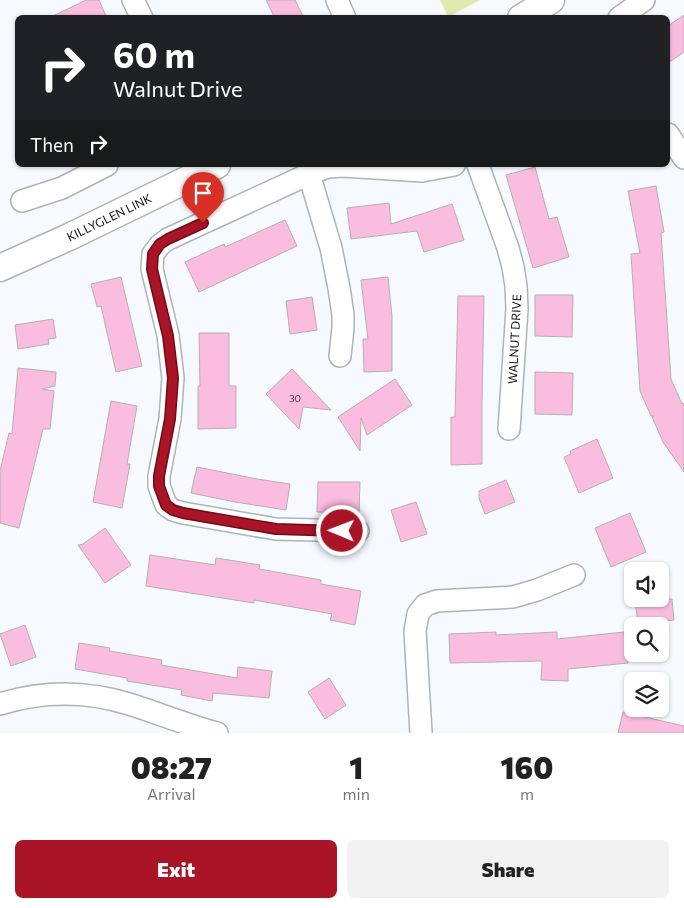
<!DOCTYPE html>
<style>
body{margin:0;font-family:Commissioner,sans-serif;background:#f2f2f2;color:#222;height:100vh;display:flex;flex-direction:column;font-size:19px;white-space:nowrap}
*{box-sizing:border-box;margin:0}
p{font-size:16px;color:#767676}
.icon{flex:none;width:28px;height:28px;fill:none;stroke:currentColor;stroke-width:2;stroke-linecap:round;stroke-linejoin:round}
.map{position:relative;height:733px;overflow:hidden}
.drawer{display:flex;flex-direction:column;background:#fff;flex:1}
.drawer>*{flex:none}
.banner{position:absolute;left:15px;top:15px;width:655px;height:152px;border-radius:8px;box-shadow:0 1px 4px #0004;background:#202124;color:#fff;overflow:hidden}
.controls{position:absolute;left:624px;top:562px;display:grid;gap:10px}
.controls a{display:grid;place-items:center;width:45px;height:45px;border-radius:8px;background:#fff;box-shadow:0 1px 4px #0004;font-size:25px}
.pin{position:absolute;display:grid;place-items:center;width:42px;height:42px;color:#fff;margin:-51px -21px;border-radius:50% 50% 50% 0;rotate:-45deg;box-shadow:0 0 5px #0007}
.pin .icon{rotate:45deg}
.me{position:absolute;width:55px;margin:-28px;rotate:271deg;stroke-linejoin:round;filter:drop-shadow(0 0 4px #0008)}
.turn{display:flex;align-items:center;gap:18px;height:105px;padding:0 15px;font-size:22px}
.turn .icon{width:65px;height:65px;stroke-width:2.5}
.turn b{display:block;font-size:35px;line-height:42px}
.then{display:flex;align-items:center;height:48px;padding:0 15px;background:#0003;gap:10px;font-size:19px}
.eta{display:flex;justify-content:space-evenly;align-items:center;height:85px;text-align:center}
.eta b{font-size:30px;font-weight:800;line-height:35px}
.primary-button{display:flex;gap:10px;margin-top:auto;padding:10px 15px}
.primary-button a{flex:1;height:58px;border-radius:8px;background:#aa1427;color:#fff;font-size:20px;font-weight:800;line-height:58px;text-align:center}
.primary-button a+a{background:#f2f2f2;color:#222}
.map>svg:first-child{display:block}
.green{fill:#e3e9ad}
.building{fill:#fabde0;stroke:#b6afb3}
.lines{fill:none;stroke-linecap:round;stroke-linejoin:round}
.minor-casing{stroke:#adb3b9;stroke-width:24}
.tertiary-casing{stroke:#adb3b9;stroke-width:29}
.minor{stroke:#fff;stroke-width:21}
.tertiary{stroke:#fff;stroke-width:26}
.route-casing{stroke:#6e0d19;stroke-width:12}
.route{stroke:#aa1427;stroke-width:9}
.labels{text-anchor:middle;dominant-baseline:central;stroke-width:5;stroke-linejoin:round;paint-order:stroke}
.number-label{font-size:10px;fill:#4a3c46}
.street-label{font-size:12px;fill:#0f1113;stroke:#fff}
</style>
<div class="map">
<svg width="684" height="733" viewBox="0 0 684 733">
<rect width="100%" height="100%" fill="#f6fafe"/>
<path class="green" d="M440 0H480L448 17Z"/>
<path class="building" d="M86 0H99L107 18H49Z
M266 0H295L304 18H275Z
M684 15V52L668 63V26Z
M535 167 549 219 557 217 569 257 533 268 506 175Z
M656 186 664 232 661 233 671 379 682 404 684 403V472L663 442 652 417 654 416H651L640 391 631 254 640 253 628 191Z
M389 203 391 224 452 204 464 240 424 252 417 231 351 239 347 208Z
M285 220 297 246 199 292 185 262 224 244 225 247Z
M121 277 142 366 116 372 101 306 97 307 91 284Z
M388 277 392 316V371L364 372 363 339H368L361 280Z
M535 295H573L572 337 535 336Z
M458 296H484L482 402V464L451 465V417H455Z
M312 297 317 330 290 334 286 301Z
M53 319 56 338 48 339 49 344 18 349 15 325Z
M199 333H229V386H236V428L198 429V386H200Z
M18 368 56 372 55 386 42 389 54 391 50 429H43L19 528 0 523V471L9 433 12 434Z
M292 369 331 410 303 407 299 429 266 394Z
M535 372 573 373 572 415 535 414Z
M395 379 412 405 367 435 361 418 360 451 338 417Z
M111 401 137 406 127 464H130L122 508 93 502Z
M597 439 613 478 579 493 564 457 571 454 570 451Z
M197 467 257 479 290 484 286 510 235 502 191 493Z
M506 480 515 502 485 514 479 498V491Z
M318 482H360L359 513 317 512Z
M416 502 427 534 401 542 391 510Z
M630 513 646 552 611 567 595 528Z
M105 528 131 565 105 583 78 545 84 544H83Z
M150 555 215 565 216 558 260 565 259 569 321 580V584L361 591 355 625 330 620 332 614 254 600V603L146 586Z
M635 599H672L674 620 638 624Z
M25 625 36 657 11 666 0 634Z
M496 632V635L557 632V639L624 632 628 663 568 669V681L541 680 542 661 450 663 449 634Z
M79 643 110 648 109 651 162 660 161 665 237 678 238 667 272 671 269 698 213 693 212 701 181 695 182 690 127 681V678L75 669Z
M329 678 346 705 325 719 308 692Z
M623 712 684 726V733H618Z"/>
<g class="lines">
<g class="minor-casing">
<path id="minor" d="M133 0 142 18
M337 0 345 18
M619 18 644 0
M668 134 684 158
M478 165 508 248 513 267 516 286 517 309 509 429
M309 174 331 248 339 288 343 315V328L340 356
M22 201 62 188 107 165
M358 531 276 529 183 513 173 510 166 505 159 486V476L170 419 173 378 168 335 152 269 153 254 160 245 168 239 309 174 328 167 343 166 422 171 454 165
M0 704C42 691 87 691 129 704 158 713 187 725 217 733
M421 733 415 631 418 614 425 605 437 601 513 597 537 590 574 575"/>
</g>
<g class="tertiary-casing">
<path id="tertiary" d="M521 18 551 0
M0 268 69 237 217 165"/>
</g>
<use href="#minor" class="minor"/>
<use href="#tertiary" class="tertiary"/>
</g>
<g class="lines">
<g class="route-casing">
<path id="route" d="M203 223 168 239 160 244 153 254 152 269 168 336 173 378 170 419 159 476V486L166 505 173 510 183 513 276 529 342 531"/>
</g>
<use href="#route" class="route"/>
</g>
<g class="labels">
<g class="number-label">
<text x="295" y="398">30</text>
</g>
<g class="street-label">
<text transform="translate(109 217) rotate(-26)">KILLYGLEN LINK</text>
<text transform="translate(514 339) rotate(-87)">WALNUT DRIVE</text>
</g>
</g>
</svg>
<div class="controls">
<a><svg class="icon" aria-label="sound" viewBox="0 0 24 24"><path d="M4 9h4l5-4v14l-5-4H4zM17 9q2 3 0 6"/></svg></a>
<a><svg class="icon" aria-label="search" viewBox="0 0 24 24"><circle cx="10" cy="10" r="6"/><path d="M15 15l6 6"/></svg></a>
<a><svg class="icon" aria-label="layers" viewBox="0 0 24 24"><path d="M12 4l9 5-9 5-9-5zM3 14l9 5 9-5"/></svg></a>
</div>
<div class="pin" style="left:203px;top:223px;background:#d93025"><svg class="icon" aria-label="arrive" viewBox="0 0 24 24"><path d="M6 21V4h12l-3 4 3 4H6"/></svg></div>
<svg class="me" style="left:342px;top:531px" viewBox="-20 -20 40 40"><circle r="17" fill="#aa1427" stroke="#fff" stroke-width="3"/><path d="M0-11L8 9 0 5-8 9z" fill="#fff"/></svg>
<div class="banner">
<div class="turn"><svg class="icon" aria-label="right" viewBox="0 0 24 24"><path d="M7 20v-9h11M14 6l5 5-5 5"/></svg><div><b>60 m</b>Walnut Drive</div></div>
<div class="then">Then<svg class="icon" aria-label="right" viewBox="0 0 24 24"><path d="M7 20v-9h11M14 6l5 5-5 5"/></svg></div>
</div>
</div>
<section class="drawer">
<div class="eta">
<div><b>08:27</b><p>Arrival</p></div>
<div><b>1</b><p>min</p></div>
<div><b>160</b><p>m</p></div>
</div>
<div class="primary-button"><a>Exit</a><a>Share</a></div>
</section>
